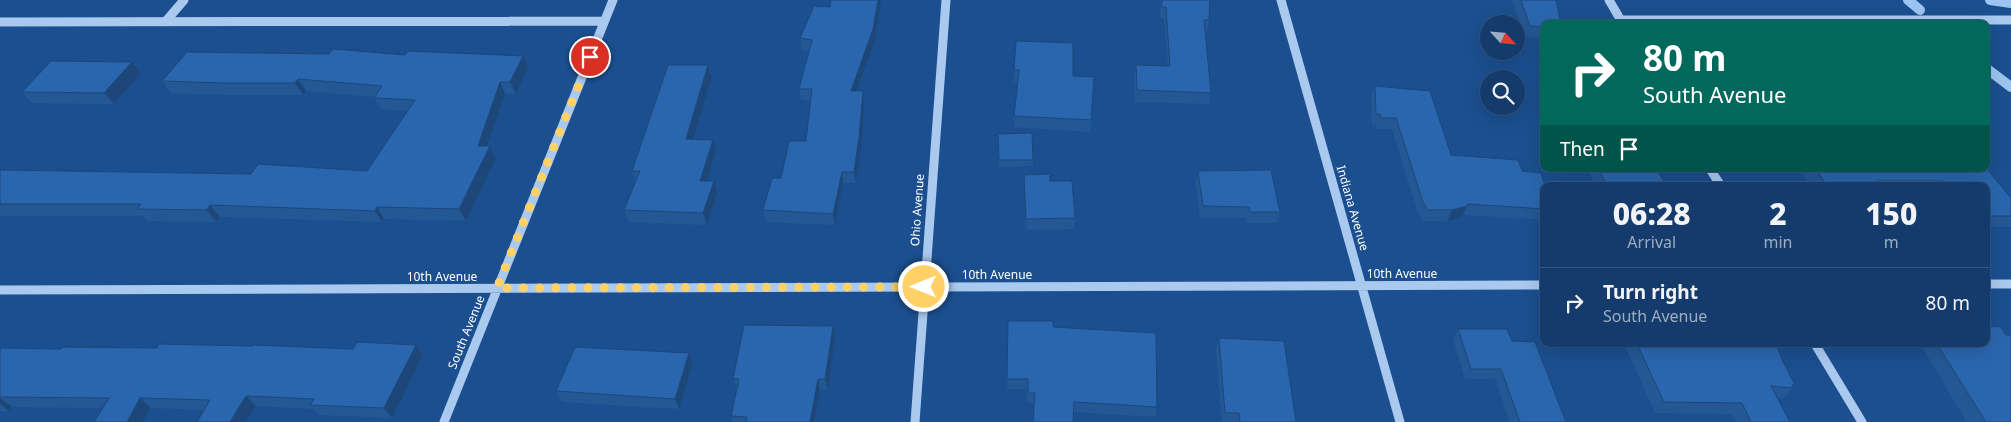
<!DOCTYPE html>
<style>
body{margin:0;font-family:"Noto Sans",sans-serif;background:#214673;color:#f1f3f6;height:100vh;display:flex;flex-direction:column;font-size:19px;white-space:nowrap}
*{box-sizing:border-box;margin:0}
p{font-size:16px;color:#9dadc1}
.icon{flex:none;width:28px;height:28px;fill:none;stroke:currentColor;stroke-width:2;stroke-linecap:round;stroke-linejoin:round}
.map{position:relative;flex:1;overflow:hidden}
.details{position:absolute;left:1540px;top:182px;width:450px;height:165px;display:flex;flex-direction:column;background:#143b6b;border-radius:10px;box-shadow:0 5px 20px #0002,0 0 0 1px #33557e}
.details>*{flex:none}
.guide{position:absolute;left:1540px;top:20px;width:450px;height:152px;border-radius:10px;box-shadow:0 5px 20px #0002,0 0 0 1px #33557e;background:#00695c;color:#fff;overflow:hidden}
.needle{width:32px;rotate:116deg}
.buttons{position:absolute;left:1480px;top:15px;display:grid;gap:10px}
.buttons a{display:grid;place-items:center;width:45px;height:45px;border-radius:50%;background:#143b6b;box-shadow:0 5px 20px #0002,0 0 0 1px #33557e;font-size:25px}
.pin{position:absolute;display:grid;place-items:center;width:42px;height:42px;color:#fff;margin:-21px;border:2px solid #fff;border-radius:50%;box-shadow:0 1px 5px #0007}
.me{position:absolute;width:55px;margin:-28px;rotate:270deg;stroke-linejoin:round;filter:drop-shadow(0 0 4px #0008)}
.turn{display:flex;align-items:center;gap:18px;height:105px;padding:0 20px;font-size:22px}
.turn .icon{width:65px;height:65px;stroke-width:2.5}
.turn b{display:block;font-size:35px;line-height:42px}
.then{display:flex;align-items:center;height:48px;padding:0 20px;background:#0003;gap:10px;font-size:19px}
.eta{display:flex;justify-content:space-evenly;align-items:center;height:85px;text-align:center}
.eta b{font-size:30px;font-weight:800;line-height:35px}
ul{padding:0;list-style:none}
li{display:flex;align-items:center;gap:15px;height:70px;padding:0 20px;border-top:1px solid #33557e}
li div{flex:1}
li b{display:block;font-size:19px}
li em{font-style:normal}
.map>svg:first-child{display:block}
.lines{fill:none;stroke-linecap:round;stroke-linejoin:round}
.stream{stroke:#9cc4f0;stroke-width:10}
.minor{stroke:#a9c9ee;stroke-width:9}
.wall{fill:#245895}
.shaded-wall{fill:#1d4779}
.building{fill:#2a66ad;stroke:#1d4779}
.route{stroke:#ffd166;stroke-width:9;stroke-dasharray:0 16.2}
.labels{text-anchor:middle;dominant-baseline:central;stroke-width:5;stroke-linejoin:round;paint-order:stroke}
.street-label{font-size:12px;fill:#fff;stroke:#1b4f8f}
</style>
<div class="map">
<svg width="2011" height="422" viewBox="0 0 2011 422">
<rect width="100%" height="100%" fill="#1b4f8f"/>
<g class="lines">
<path class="stream" d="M1908 0 1920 10
M1990 0 2011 3
M1986 68 2011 87"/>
<path class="minor" d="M1281 0 1400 422
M1609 0 1623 24
M1621 20H2011
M166 21 184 0
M0 22 604 21
M1710 169 1721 186
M1986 284H2011
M0 290 1544 285
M1815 344 1862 422
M444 422 613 0
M915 422 946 0"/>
</g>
<path class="wall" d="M1161 0 1209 20 1207 32H1205L1211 93 1209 104 1135 102 1134 76 1136 65 1168 66 1164 18H1159Z
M1512 0H1556L1544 24V39L1525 37Z
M800 38 875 40 856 91H863L864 102 861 150 856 183H843L835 225 766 222 763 210 781 178 806 141 811 100H801L799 89 809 51 802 50Z
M523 56 528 68 516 94H505L487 146H490L496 158 466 221 384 219 382 222 220 217 216 222 148 221 143 216H0V170L251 174 367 171 407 111 381 109 374 98 375 97 306 91 303 95H229L171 93 162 81Z
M132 62 141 73 114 104 32 103 22 92Z
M708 65 712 77 693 139 716 151 707 181 717 193 707 225 629 222 624 210 636 181 632 171Z
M1014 70 1073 76 1094 77 1090 132 1014 127V116L1018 82H1014Z
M1375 86 1451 155 1522 171 1545 186H1595L1587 169H1657L1666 186H1544V220L1463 215 1462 217 1447 221H1423L1418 214 1392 129H1377L1376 125H1372L1371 98Z
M998 134 1033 160V166L999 167Z
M1799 169H1986L2011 198V227H1986V186H1811Z
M1198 171 1280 212 1277 223H1247L1246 218H1200L1196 182Z
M1024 175 1050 181 1075 218 1074 229 1026 230Z
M1008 321 1053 327 1157 407 1155 417 1074 412 1034 403H1027V389H1007Z
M1458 329 1512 341 1566 422H1510L1495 379H1465L1453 339Z
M2006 335 2011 422H1967L1920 344H1986Z
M835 337 828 390H820L814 422H733L731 416 737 390 733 379Z
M1219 338 1296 422H1222L1216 349Z
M1627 344H1776L1783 362 1795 385 1793 387V388L1783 399 1777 398 1790 422H1736L1732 414 1655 413 1625 346Z
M0 348 61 349 423 355 392 418 319 415 314 409 256 406 204 410 151 408 143 422H94L103 408 12 407 9 411H0Z
M689 353 693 364 679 409 562 402 556 391Z"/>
<path class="shaded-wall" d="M878 0H881L875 40 852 103 851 91Z
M523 56 528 68 516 94 510 82Z
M132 62 141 73 114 104 104 93Z
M708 65 712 77 690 150 686 139Z
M298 79 306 91 303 95 295 83Z
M500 82 505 94 483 158 478 146Z
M863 91 864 102 861 150 856 183 854 172Z
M713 140 716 151 704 192 700 181Z
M490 146 496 158 466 221 459 209Z
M842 172 843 183 835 225 833 214Z
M714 181 717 193 707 225 703 213Z
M210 205 220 217 216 222 207 210Z
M1467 206 1462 217 1447 221 1452 210Z
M377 207 384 219 382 222 375 211Z
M833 326 835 337 828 390 825 379Z
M416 345 423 355 392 418 384 408Z
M689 353 693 364 679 409 675 399Z
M818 379 820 390 814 422H810Z
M246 396 256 406 246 422H230Z
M0 398 12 407 9 411 0 404Z
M140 398 151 408 143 422H127Z"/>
<path class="building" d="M831 0H878L873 29 851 91H863L859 138 854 172H842L833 214 763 210 772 178H781L789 141H806L812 89H799L812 40 800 38 814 6 830 7Z
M1162 0H1210L1209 20H1204L1211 93 1137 90 1136 65 1170 66 1166 7H1161Z
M1521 0H1556L1561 24H1544V27L1530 26Z
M1016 41 1073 43V76L1094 77 1091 120 1014 116 1019 70H1014Z
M333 49 405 55 408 51 523 56 510 82H500L478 146H490L459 209 377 207 375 211 210 205 207 210 137 209 141 204H0V170L251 174 258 164 367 171 415 100 374 98 382 86 298 79 295 83H221L162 81 187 52 329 54Z
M51 61 132 62 104 93 22 92Z
M668 65H708L686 139 713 140 700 181H714L703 213 624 210 640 171H632Z
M1375 86 1430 91 1451 155 1518 160 1522 171 1541 173 1545 186H1607L1599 169H1657L1666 186H1544V209L1467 204V206L1452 210H1428L1423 202 1396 118H1381L1380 114H1376Z
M1032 133 1033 160H999L998 134Z
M1986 168 2011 198V216H1986V186H1947L1943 181H1877L1881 186H1828L1815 169H1986Z
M1271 170 1280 212H1250L1249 207 1203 206 1198 171Z
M1050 174V181H1072L1075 218 1026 219 1024 175Z
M1008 321H1053V327L1156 333 1157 407 1074 402 1073 422H1033L1035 393H1028V379H1007Z
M744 325 833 326 825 379H818L810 422H746L747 417 731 416 739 379H733Z
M1986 326 2001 327 2006 335H2011V422H1986L1937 344H1986Z
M1458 329H1507L1512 341 1535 342 1566 422H1520L1501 369H1471Z
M1219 338 1284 341 1296 422H1240L1239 413H1225Z
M357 342 416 345 384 408 310 405 314 399 246 396 230 422H197L210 400 140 398 127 422H94L109 398 0 397V348L61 349 62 347 157 348 159 344 253 346 254 345 353 349Z
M1637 344H1776L1783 362 1795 385H1792L1793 388 1771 386 1790 422H1751L1742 403 1664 402Z
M575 347 689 353 675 399 556 391Z"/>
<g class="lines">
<path class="route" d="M590 57 497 288 924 287"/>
</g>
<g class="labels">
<g class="street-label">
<text transform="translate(1353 208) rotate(74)">Indiana Avenue</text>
<text transform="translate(917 210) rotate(-86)">Ohio Avenue</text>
<text x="1402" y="273">10th Avenue</text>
<text x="997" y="274">10th Avenue</text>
<text x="442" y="276">10th Avenue</text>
<text transform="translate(466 332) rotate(-68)">South Avenue</text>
</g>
</g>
</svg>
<div class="buttons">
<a><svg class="needle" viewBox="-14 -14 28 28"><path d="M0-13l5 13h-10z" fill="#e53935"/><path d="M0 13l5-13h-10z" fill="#9dadc1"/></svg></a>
<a><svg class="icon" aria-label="search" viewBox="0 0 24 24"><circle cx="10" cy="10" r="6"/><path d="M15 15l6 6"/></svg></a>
</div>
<div class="pin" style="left:590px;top:57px;background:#d93025"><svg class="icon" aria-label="arrive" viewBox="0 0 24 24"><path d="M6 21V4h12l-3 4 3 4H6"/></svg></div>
<svg class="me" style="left:924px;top:287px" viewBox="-20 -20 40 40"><circle r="17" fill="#ffd166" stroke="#fff" stroke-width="3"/><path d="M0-11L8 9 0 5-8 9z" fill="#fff"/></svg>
<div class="guide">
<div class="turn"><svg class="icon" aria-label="right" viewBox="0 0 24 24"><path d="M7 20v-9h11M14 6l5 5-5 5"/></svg><div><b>80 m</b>South Avenue</div></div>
<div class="then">Then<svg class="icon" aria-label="arrive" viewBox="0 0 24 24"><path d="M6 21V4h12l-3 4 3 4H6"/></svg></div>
</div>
<section class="details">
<div class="eta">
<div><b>06:28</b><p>Arrival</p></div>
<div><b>2</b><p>min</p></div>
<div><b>150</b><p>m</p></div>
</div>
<ul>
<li><svg class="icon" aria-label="right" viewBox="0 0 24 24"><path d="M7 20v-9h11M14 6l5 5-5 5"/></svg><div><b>Turn right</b><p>South Avenue</p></div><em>80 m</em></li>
</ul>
</section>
</div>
